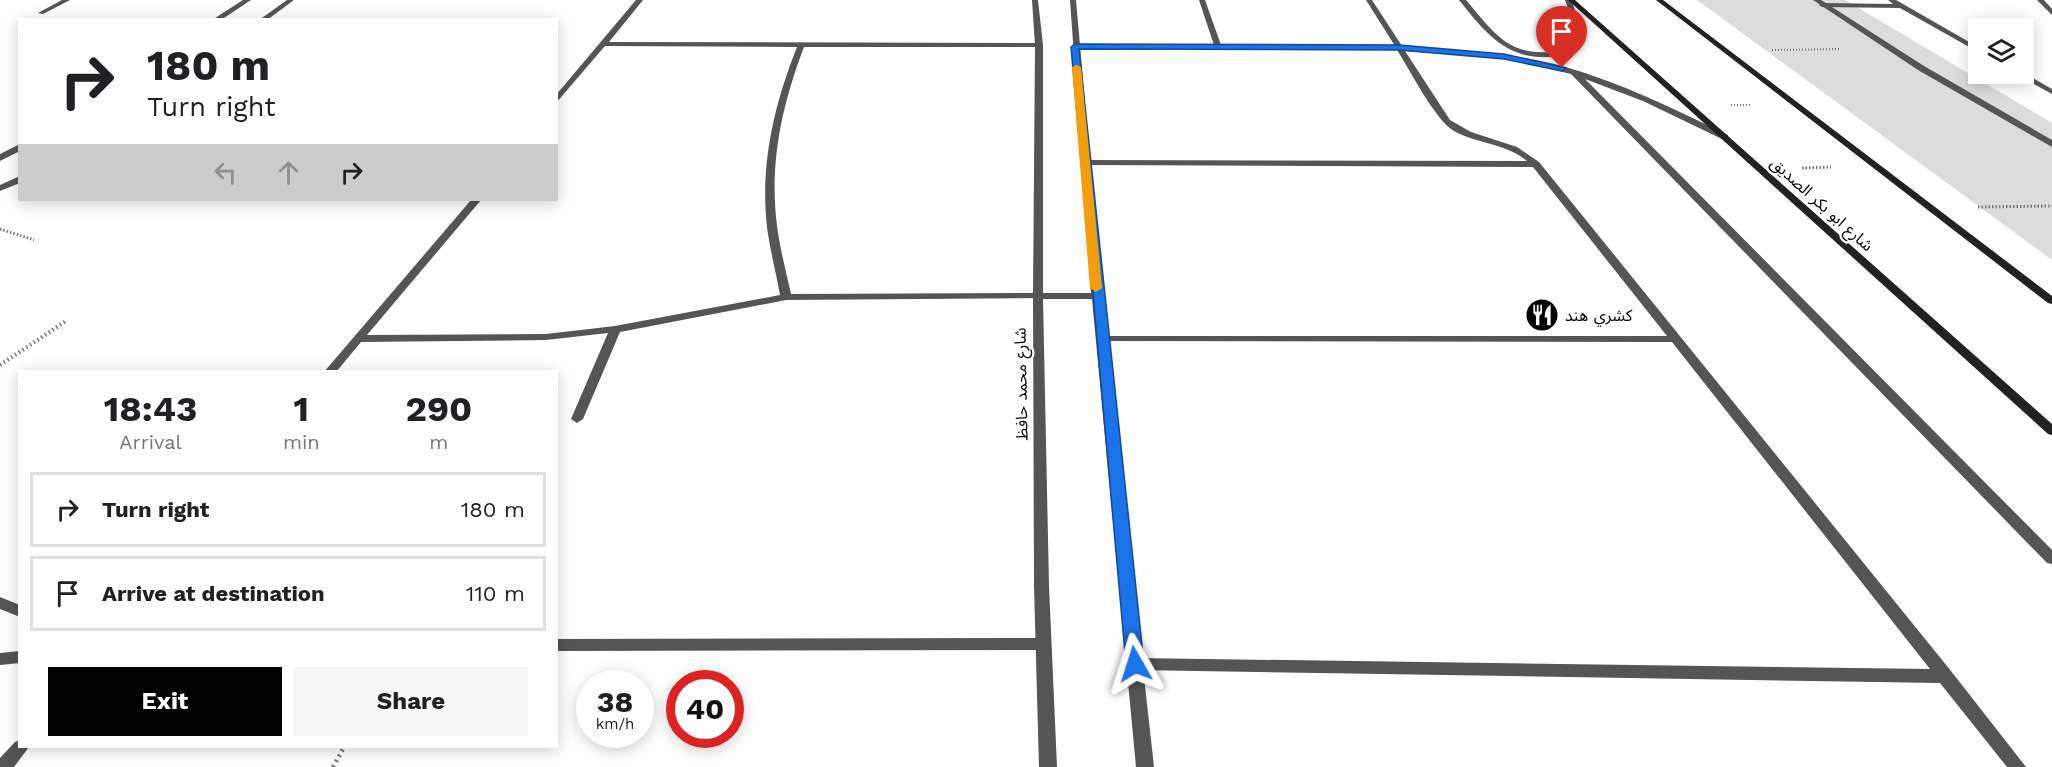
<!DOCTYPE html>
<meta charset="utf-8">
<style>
body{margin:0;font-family:"Work Sans","Noto Sans Arabic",sans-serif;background:#f6f6f6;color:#202124;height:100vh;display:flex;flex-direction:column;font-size:22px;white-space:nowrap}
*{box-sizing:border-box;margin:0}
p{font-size:20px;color:#757577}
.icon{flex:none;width:33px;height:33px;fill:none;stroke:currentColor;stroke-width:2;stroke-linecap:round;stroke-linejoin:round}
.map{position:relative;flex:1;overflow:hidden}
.sheet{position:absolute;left:18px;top:370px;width:540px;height:378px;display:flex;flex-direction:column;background:#fff;border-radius:0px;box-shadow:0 3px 15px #0003}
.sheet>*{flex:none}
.banner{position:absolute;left:18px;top:18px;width:540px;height:183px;border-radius:0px;box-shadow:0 3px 15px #0003;background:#fff;color:#202124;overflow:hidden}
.controls{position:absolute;left:1968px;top:18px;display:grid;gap:12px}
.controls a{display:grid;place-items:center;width:66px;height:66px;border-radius:0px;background:#fff;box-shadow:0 3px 15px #0003;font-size:30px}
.speed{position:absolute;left:576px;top:670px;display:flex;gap:12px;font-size:30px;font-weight:700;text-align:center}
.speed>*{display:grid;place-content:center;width:78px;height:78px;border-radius:50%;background:#fff;box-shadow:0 3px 15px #0003;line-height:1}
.speed small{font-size:15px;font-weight:400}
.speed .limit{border:9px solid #d22;background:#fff;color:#111}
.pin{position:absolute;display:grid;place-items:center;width:51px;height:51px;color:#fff;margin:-62px -26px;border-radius:50% 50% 50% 0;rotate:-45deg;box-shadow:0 0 6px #0007}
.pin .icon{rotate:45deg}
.me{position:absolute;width:66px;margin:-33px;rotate:354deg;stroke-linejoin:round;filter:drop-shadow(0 0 4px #0008)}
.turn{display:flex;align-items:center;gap:21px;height:126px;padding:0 30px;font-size:27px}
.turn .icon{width:78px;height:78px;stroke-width:2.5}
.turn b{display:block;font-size:42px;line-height:51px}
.lanes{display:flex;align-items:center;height:57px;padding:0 30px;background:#0003;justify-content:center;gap:30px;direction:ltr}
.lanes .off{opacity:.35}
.eta{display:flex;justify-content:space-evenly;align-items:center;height:102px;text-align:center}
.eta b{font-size:36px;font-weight:700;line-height:42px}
.action{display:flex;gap:12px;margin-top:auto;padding:12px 30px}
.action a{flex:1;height:69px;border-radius:0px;background:#000;color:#fff;font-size:24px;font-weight:700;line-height:69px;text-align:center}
.action a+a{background:#f6f6f6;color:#202124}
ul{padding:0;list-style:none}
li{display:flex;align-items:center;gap:18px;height:75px;margin:0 12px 9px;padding:0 18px;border:3px solid #e0e0e0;border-radius:0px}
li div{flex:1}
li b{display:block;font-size:22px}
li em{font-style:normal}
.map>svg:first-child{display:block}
.green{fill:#dcdcdc}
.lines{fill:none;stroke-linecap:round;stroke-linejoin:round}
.path-far3{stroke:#777;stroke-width:2;stroke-dasharray:1 2;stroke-linecap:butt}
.path-far2{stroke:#777;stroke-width:3;stroke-dasharray:1.5 2;stroke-linecap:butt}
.path-far1{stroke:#777;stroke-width:4;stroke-dasharray:1.5 3;stroke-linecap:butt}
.path{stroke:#777;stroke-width:4.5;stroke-dasharray:2 4;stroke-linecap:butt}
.service{fill:#555;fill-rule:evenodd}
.minor{fill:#555;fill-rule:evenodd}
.tertiary{fill:#555;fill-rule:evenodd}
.secondary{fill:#222;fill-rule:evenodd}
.route{fill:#1a73e8;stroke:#114b97;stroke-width:1.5}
.slow{fill:#f59e0b}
.labels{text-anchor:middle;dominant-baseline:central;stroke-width:4.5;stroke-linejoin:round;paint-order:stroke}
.street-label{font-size:16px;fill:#000;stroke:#fff}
.poi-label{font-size:16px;fill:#000;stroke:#fff;text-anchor:start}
</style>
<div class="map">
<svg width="2052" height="767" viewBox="0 0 2052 767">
<rect width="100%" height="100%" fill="#fff"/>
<path class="green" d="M1697 0H1845L2052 123V260Z"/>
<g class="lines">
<path class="path-far3" d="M1772 50 1840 49
M1731 105H1750"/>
<path class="path-far2" d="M1802 168 1831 167
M1978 207 2052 206
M0 229 34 240"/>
<path class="path-far1" d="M0 365 66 321"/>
<path class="path" d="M333 767 344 747"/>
<path class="service" d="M62 0H70L43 14 38 13Z
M636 0H643L609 42 1042 43V47H804C782 105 769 163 777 226 780 249 786 271 791 294L1036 293 1041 296 1040 298 786 300 620 332 583 419 577 423 571 419 608 333 546 340 361 342 336 372H324L471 200H481L367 335 546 334 615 326 780 295C776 272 770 250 767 227 760 164 774 105 797 47L605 46 556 103V95Z
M1199 0H1205L1221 45 1395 46 1366 0H1372L1402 46C1456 50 1510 52 1562 66 1620 82 1674 109 1728 135V139H1722L1643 101 1585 79 2052 550V564L2047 563 1571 74 1504 58 1405 51 1450 120 1471 132 1517 147 1539 162 1951 671 2026 767H2007L1940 683 1135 670 1129 669 1127 664 1129 659 1135 658 1930 669 1672 342 1098 341 1096 339 1098 337 1102 336H1667L1533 167 1082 165V161L1085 160 1527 161C1506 143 1477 144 1454 131 1435 120 1410 70 1397 50L1075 49 1071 47 1075 45H1214Z
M1459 0H1466C1496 35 1509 58 1560 51 1571 33 1573 19 1565 0H1571C1581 21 1578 36 1566 55 1512 65 1490 39 1459 0Z
M1888 0H1896L1978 47V52L1900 8 1822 7 1819 5 1822 3 1893 4Z
M2024 73 2052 89V94L2016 74Z
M0 597 20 605V617L0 609Z
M1042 638 1048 640 1050 644 1048 648 1042 650 556 651V639Z
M20 651V663L0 665V653Z
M20 740V747H29L14 767H0V758L15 742Z"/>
<path class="minor" d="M1813 0H1821L1924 66 2052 140V147L1918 70Z
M2037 0H2044L2052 9V15Z"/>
<path class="tertiary" d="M243 0H251L221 20H212Z
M287 0H294L267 20H259Z
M1032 0H1038L1043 45V293H1091L1070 0H1076L1102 296 1154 767H1136L1092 299H1043L1049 586 1057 767H1039L1034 586 1033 298 1031 296 1033 294 1035 45Z
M20 144V151L0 161V154Z
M20 176V183L0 191V185Z"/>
<path class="secondary" d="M1568 0H1575L2052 424V435L2048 434Z
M1656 0H1663L2052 296V304L2048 303Z"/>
</g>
<path class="route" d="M1075 44 1399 45 1504 54 1566 68 1562 71 1504 59 1399 50 1079 49 1144 664 1141 670 1135 672 1129 670 1126 664 1071 47Z"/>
<path class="slow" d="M1077 65 1081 67 1102 288 1096 292 1090 288 1072 67Z"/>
<defs>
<g id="restaurant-disc" transform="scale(1.725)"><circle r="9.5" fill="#000" stroke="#fff"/><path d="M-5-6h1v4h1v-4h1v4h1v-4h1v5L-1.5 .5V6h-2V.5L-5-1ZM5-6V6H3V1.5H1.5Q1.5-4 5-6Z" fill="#fff"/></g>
</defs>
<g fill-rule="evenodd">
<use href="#restaurant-disc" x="1542" y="315"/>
</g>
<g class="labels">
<g class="street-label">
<text transform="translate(1822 204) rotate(42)">شارع ابو بكر الصديق</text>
<text transform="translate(1021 384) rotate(-91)">شارع محمد حافظ</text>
</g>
<g class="poi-label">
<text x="1565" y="315">كشري هند</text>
</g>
</g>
</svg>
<div class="controls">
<a><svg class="icon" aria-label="layers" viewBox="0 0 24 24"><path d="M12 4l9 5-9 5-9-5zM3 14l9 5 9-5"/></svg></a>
</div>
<div class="speed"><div>38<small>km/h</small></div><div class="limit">40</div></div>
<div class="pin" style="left:1562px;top:68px;background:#d93025"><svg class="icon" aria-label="arrive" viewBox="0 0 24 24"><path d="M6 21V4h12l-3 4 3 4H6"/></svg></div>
<svg class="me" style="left:1135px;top:664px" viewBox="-20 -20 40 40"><path d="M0-17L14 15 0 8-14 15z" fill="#1a73e8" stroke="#fff" stroke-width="4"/></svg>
<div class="banner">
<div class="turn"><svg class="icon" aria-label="right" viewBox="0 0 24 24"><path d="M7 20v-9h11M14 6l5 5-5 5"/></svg><div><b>180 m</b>Turn right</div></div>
<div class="lanes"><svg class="icon off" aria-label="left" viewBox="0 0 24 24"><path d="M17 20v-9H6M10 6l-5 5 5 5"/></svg><svg class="icon off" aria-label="ahead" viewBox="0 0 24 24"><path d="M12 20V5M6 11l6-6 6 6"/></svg><svg class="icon" aria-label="right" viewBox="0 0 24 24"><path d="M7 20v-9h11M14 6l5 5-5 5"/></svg></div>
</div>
<section class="sheet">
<div class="eta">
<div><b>18:43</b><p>Arrival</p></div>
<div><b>1</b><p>min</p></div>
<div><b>290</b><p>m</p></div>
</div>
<ul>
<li><svg class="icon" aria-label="right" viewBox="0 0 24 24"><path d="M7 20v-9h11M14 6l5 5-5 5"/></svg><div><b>Turn right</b></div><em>180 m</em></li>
<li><svg class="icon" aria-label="arrive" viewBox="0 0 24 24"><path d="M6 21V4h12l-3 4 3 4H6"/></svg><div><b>Arrive at destination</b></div><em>110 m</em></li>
</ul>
<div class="action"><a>Exit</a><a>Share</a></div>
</section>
</div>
